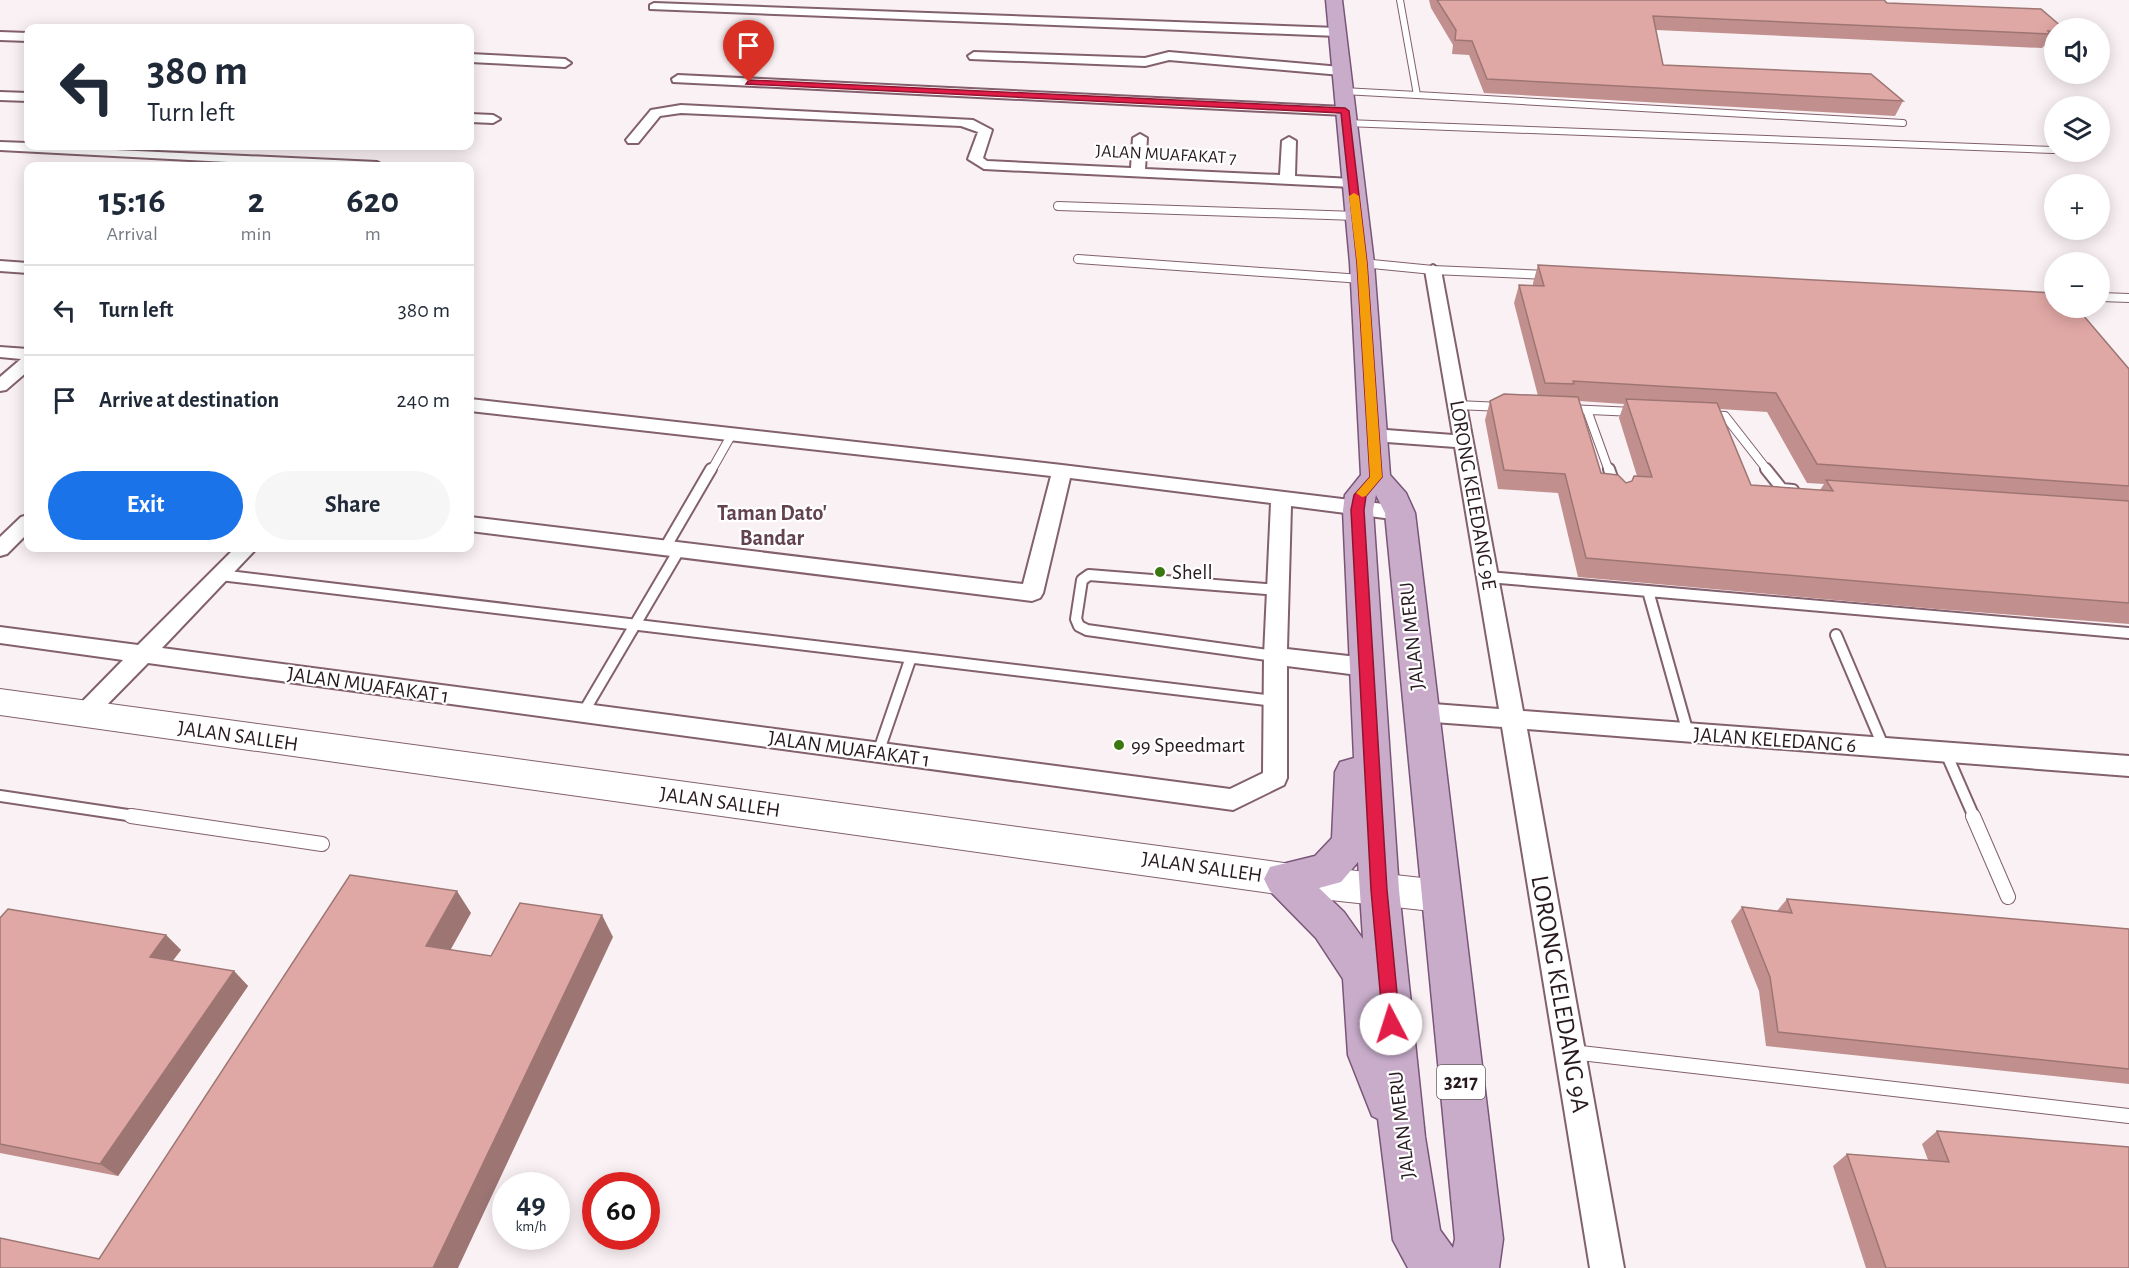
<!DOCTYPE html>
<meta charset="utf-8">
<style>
body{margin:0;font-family:"Alegreya Sans",sans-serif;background:#f6f6f7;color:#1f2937;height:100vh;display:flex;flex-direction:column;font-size:22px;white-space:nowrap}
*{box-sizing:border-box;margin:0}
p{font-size:20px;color:#747a83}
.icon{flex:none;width:33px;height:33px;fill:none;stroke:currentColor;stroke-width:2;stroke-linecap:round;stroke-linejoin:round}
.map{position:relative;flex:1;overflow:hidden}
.details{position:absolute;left:24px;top:162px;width:450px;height:390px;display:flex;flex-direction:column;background:#fff;border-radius:12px;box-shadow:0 3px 15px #0003}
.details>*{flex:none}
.guide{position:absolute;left:24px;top:24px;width:450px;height:126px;border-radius:12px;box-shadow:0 3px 15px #0003;background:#fff;color:#1f2937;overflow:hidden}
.fabs{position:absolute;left:2044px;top:18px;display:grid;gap:12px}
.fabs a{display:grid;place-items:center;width:66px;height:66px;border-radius:50%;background:#fff;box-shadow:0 3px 15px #0003;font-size:30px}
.speed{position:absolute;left:492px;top:1172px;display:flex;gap:12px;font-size:30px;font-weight:700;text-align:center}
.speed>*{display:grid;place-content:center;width:78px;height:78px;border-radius:50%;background:#fff;box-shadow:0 3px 15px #0003;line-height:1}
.speed small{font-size:15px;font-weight:400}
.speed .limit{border:9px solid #d22;background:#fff;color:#111}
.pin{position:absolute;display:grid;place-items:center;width:51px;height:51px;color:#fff;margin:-62px -26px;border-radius:50% 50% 50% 0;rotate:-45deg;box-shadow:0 0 6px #0007}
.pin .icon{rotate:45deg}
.me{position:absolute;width:66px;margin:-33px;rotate:355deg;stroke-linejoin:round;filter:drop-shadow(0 0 4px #0008)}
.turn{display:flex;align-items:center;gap:21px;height:126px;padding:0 24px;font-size:27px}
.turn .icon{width:78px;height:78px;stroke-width:2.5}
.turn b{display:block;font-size:42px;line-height:51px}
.eta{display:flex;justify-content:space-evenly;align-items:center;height:102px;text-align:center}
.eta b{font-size:36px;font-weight:700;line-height:42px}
.button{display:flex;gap:12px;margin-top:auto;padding:12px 24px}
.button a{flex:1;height:69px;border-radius:36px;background:#1a73e8;color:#fff;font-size:24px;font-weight:700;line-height:69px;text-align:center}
.button a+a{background:#f6f6f7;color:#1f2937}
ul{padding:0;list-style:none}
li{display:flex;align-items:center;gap:18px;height:90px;padding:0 24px;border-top:2px solid #e0e1e3}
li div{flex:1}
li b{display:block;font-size:22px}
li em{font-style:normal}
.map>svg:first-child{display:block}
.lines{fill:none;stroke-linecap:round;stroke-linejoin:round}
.lane-far3-casing{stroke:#82606d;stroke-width:8}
.lane-far2-casing{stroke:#82606d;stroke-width:10}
.lane-far1-casing{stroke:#82606d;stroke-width:14}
.lane-casing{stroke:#82606d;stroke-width:16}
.street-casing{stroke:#82606d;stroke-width:4}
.secondary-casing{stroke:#82606d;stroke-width:2}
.primary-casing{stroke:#795578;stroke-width:3}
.lane-far3{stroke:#fff;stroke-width:6}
.lane-far2{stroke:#fff;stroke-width:8}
.lane-far1{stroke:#fff;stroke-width:10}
.lane{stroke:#fff;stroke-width:14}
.street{fill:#fff;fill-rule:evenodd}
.secondary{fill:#fff;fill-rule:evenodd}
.primary{fill:#c8acca;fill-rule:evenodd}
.wall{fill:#c1908e;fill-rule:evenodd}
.shaded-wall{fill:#9d7674}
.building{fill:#e0a8a5;stroke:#9d7674;stroke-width:1.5}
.route{fill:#e11d48;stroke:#92132f;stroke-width:1.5}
.slow{fill:#f59e0b}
.poi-dot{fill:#3a7711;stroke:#fff;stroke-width:2}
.labels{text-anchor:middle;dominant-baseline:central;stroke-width:4.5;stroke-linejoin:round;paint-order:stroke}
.far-street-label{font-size:18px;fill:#281a20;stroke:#fff}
.shield{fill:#fff;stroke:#685f63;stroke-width:1.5}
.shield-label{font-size:20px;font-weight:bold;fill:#281a20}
.street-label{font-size:21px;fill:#281a20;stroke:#fff}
.poi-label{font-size:21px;fill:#281a20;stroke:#fff;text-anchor:start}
.neighbourhood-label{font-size:22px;font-weight:bold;fill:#634250;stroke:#fff}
.near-street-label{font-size:26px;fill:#281a20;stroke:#fff}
</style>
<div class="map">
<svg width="2129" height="1268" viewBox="0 0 2129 1268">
<rect width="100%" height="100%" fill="#faf1f4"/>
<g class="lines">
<g class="lane-far3-casing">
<path id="lane-far3" d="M1400 0 1417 95 1903 123
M1343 91 1417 95
M1346 123 2053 150"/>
</g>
<g class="lane-far2-casing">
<path id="lane-far2" d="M1058 206 1356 216
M1078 259 1362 279
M1362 263 1433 270 1547 275
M2100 297 2129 298
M1457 405 1502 407
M1568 409 1634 412
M1587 410 1609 471
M1709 415 1725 416 1768 471
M711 471 732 434"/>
</g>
<g class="lane-far1-casing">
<path id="lane-far1" d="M1609 469 1615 486
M1766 469 1782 489 1793 490
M665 548 711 469
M220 575 1274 701
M1488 577 2129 633
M1648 591 1688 733
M1836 635 1884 748
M1275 656 1087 630 1079 626 1076 619 1082 580 1089 575 1277 590
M583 713 679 550
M878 753 910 660
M1946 753 1974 817
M0 796 141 817"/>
</g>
<g class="lane-casing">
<path id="lane" d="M131 816 322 844
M1973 816 2008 897
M1572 1052 2129 1116"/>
</g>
<g class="street-casing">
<path id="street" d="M654 3 1337 28 1343 32 1337 36 650 9V5Z
M0 32 28 33V41L0 40Z
M974 52 1145 58 1169 52 1341 67 1347 71 1341 75 1169 60 1145 66 970 59 968 56Z
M470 54 565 59 571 63 565 67 470 62Z
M678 75 1345 107 1352 111 1345 115 673 82 672 79Z
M0 92 28 93V101L0 100Z
M681 105 973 120 992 130 983 158 987 161 1131 168 1133 138 1140 134 1147 138 1145 169 1280 175 1282 141 1289 137 1296 141 1295 176 1352 179 1359 183 1352 187 984 169 968 159 978 132 961 126 681 113 660 116 638 143H628L626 140 651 110Z
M470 114 493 115 500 119 493 123 470 122Z
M0 142 28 143V146L377 162 384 166H305L0 150Z
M0 261 28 263V273L0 271Z
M1433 265 1441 270 1523 711 2129 756V776L1527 729 1624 1268H1590L1502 727 1420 721 1412 718 1408 712 1412 706 1420 703 1499 709 1455 447 1373 441 1363 435 1373 429 1453 435 1425 270Z
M0 347 28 349V371L6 390 0 391V377L21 359 0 357Z
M470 399 1062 465 1400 506 1407 508 1410 513 1407 518 1400 520 1291 506 1287 649 1366 658 1374 661 1378 667 1374 673 1366 676 1287 666V778L1284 785 1233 810 148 663 91 721 83 724 75 721 71 715 75 709 123 660 0 643V627L138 645 235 548H257L162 648 1230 789 1263 773 1264 656 1271 503 1070 478 1043 593 1040 598 1032 601 470 531V517L1023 584 1051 476 470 411Z
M28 515V533L7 554 0 556V537L21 517Z"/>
</g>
<g class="secondary-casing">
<path id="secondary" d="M0 689 1284 863 1441 880 1454 884 1460 896 1454 908 1441 912 1284 895 0 715Z"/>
</g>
<g class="primary-casing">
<path id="primary" d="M1326 0H1342L1374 263 1390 475 1406 493 1415 513 1503 1239 1499 1268H1408L1393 1240 1378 1119 1372 1116 1348 1055 1343 979 1316 938 1270 891 1264 879 1270 867 1315 856 1332 838 1335 772 1340 762 1354 758 1343 510 1345 495 1361 475 1350 263ZM1376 495 1385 513 1455 1239 1453 1248 1440 1230 1425 1137 1399 890 1373 510ZM1358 862 1363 939 1344 912 1319 888 1341 882Z"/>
</g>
<use href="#lane-far3" class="lane-far3"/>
<use href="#lane-far2" class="lane-far2"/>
<use href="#lane-far1" class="lane-far1"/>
<use href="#lane" class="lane"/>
<use href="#street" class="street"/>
<use href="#secondary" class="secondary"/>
<use href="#primary" class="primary"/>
</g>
<path class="wall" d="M1429 0H1884L1887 3 2055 28V46H2044L2042 48 1656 30 1663 65 1903 101 1895 116 1484 93 1469 55 1452 54 1453 45 1431 8Z
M1538 265 2129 369V624L1936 609 1578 577 1558 493 1498 489 1485 420 1490 401 1538 396 1514 303 1519 285 1533 286V283ZM1579 401 1624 404 1619 418 1637 476 1632 481 1626 483 1601 473ZM1720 409 1767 412 1807 483 1824 484 1820 490 1751 485Z
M1787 899 2129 929V1084L1766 1046 1759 991 1731 921 1742 907 1777 911Z
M0 918 166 935 181 950 172 961 234 971 248 986 118 1176 0 1153Z
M1937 1131 2129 1268H1866L1833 1166 1847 1154 1928 1160 1922 1144Z"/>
<path class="shaded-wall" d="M457 891 471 913 441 967 426 946Z
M602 915 613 937 458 1268H433Z
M166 935 181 950 165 971 150 957Z
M234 971 248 986 118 1176 100 1164Z"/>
<path class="building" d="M1437 0H1884L1887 3 2041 9 2063 28H2055V32L2048 31 2050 34 1653 16 1663 65 1871 74 1903 101 1487 79 1472 41 1455 40 1456 30Z
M1538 265 2055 293V308H2077L2129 369V486L1817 464 1776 393 1573 381 1574 384 1545 383 1519 285 1544 286Z
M1504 394 1578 397 1601 473 1618 475 1626 483 1632 481 1634 476 1652 477 1626 399 1717 403 1751 485 1833 491 1826 480 2129 501V603L1950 589 1586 558 1565 474 1504 470 1490 401Z
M350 875 457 891 426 946 491 956 520 903 602 915 433 1268H0V1238L99 1259Z
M1787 899 2129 929V1069L1778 1032 1770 977 1742 907 1792 913Z
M8 909 166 935 150 957 234 971 100 1164 0 1144V918Z
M1937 1131 2129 1147V1268H1886L1847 1154 1949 1162Z"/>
<path class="route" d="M749 80 1345 108 1349 111 1367 263 1382 477 1366 496 1364 510 1387 890 1400 1024 1398 1030 1391 1033 1385 1030 1383 1024 1371 890 1351 510 1354 495 1370 477 1357 263 1341 113 746 84Z"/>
<path class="slow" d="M1354 193 1359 196 1367 263 1382 477 1366 496 1362 497 1356 493 1370 477 1357 263 1349 196Z"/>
<g class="poi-dot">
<circle cx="1160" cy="572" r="6"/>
<circle cx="1119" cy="745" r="6"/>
</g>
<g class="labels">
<g class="far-street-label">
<text transform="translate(1166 155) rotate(3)">JALAN MUAFAKAT 7</text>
</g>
<rect class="shield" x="1437" y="1065" width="48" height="34" rx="4.5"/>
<g class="shield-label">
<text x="1461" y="1082">3217</text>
</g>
<g class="street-label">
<text transform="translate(1473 495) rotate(80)">LORONG KELEDANG 9E</text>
<text transform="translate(1412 636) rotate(-96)">JALAN MERU</text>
<text transform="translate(368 685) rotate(8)">JALAN MUAFAKAT 1</text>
<text transform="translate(238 736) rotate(8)">JALAN SALLEH</text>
<text transform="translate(1775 740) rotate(4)">JALAN KELEDANG 6</text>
<text transform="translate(849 749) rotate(8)">JALAN MUAFAKAT 1</text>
<text transform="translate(720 802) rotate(8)">JALAN SALLEH</text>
<text transform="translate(1202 867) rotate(8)">JALAN SALLEH</text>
<text transform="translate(1402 1125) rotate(-97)">JALAN MERU</text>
</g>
<g class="poi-label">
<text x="1172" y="572">Shell</text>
<text x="1131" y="745">99 Speedmart</text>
</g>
<g class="neighbourhood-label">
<text x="772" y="513">Taman Dato'<tspan x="772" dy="25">Bandar</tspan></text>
</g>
<g class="near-street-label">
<text transform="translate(1560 994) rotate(80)">LORONG KELEDANG 9A</text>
</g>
</g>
</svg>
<div class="fabs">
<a><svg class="icon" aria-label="sound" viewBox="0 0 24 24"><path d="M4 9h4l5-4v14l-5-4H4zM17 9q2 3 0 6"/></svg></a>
<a><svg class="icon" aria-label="layers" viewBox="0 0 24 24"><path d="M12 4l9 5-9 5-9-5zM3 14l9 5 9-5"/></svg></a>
<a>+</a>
<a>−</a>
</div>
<div class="speed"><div>49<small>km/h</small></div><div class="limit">60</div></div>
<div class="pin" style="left:749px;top:82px;background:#d93025"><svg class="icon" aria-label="arrive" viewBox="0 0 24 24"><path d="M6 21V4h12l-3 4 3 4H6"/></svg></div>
<svg class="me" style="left:1391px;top:1024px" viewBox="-20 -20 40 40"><circle r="19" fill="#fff"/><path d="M0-13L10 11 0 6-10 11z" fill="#e11d48"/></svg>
<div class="guide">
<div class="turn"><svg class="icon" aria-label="left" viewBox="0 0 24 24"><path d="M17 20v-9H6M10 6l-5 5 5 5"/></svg><div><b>380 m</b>Turn left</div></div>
</div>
<section class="details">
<div class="eta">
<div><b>15:16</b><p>Arrival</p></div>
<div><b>2</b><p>min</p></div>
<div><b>620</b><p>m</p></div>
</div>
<ul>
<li><svg class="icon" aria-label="left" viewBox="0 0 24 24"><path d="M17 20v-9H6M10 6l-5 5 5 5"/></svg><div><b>Turn left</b></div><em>380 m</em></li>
<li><svg class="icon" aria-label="arrive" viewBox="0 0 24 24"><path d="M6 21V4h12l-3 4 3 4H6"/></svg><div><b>Arrive at destination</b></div><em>240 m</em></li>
</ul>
<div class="button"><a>Exit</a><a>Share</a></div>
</section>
</div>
